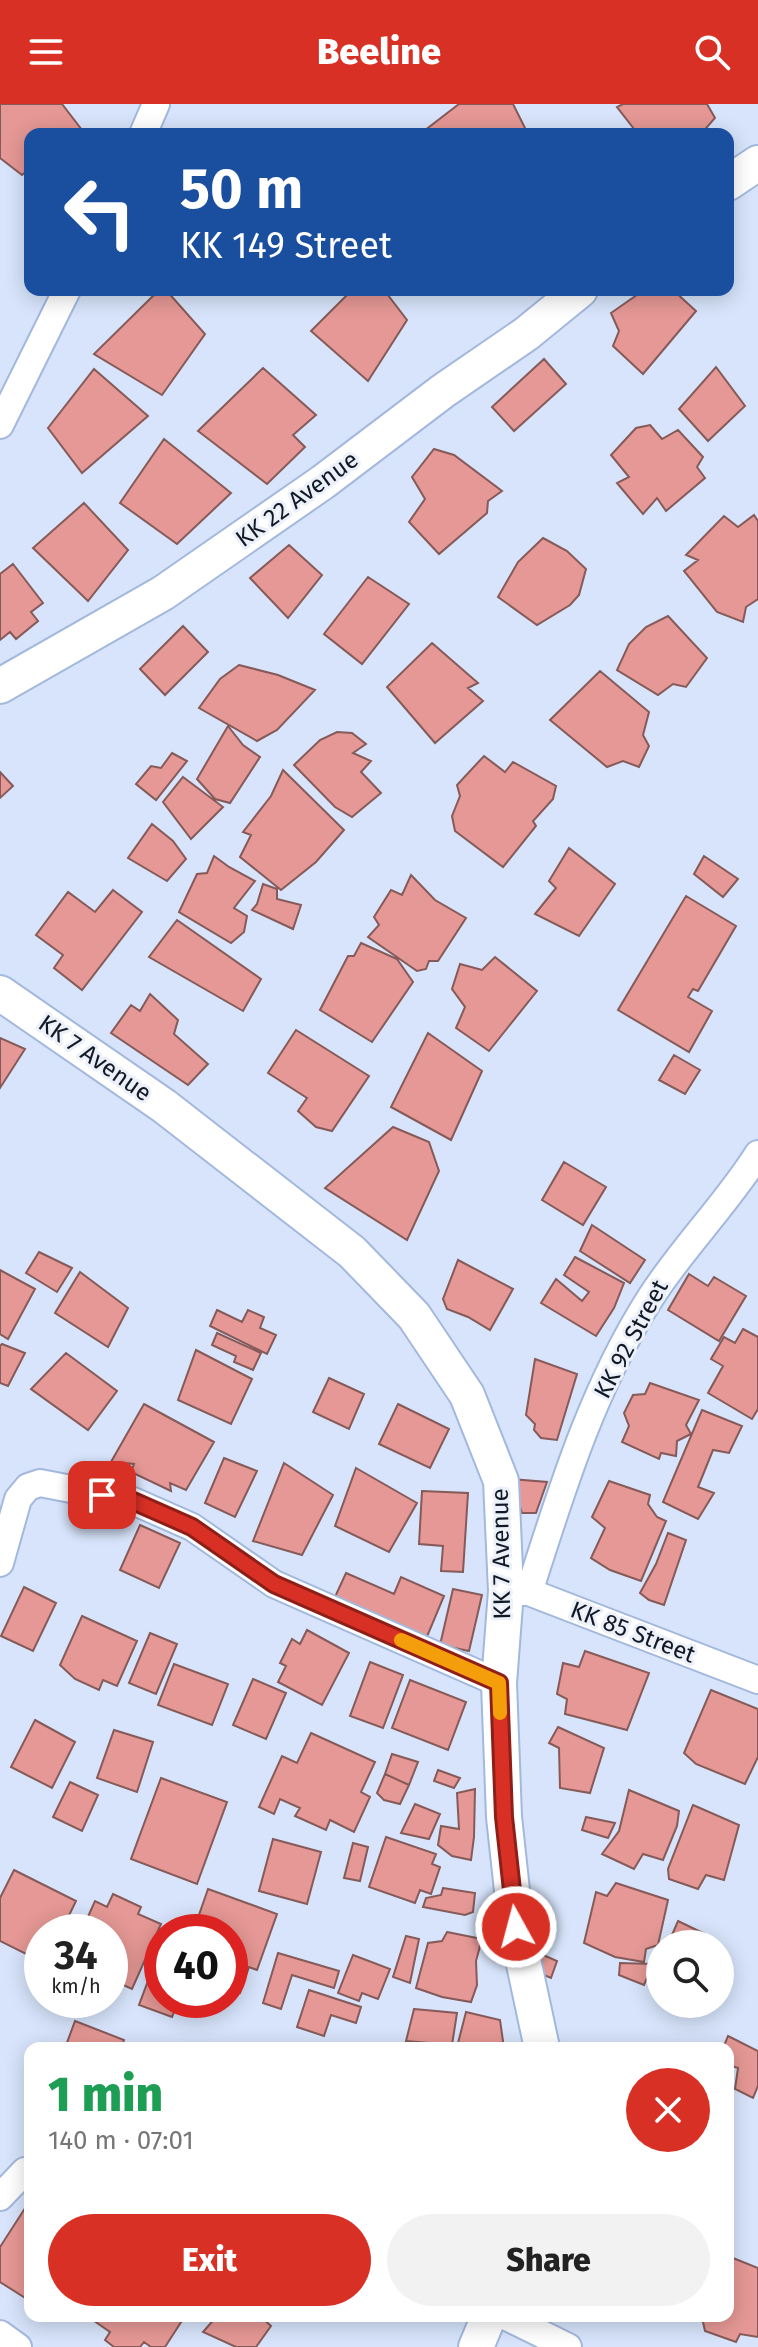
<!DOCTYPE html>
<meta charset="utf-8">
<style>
body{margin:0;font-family:"Fira Sans",sans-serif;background:#f2f2f2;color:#222;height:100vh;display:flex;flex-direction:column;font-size:30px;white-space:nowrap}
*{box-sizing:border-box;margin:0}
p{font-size:26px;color:#767676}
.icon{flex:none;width:44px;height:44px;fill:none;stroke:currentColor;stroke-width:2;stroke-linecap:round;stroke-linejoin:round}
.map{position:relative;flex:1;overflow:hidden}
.side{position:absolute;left:24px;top:1938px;width:710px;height:280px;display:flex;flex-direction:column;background:#fff;border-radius:16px;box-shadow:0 4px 20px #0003}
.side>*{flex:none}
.top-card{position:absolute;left:24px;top:24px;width:710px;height:168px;border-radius:16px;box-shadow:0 4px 20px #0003;background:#1a4fa0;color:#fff;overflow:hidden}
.fabs{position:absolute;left:646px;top:1826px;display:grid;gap:16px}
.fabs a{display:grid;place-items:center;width:88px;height:88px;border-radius:50%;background:#fff;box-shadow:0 4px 20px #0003;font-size:40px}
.speed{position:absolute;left:24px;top:1810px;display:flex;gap:16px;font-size:40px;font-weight:700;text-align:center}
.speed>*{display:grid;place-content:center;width:104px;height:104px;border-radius:50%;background:#fff;box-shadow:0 4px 20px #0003;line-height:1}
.speed small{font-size:20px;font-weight:400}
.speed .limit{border:12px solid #d22;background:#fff;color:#111}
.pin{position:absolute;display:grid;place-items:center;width:68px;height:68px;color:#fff;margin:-34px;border-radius:16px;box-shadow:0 4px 12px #0006}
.me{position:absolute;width:88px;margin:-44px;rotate:353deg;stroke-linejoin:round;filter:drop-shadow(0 0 6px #0008)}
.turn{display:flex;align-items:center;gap:28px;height:168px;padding:0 24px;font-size:36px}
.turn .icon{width:104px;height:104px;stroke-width:2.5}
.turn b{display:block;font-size:56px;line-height:68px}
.round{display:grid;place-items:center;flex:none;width:84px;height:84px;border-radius:42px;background:#f2f2f2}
.overview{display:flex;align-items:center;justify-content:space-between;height:136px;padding:0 24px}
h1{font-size:48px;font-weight:800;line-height:60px;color:#1e9e55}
.button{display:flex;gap:16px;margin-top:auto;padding:16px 24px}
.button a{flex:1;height:92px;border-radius:48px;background:#d93025;color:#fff;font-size:32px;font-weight:800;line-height:92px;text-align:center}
.button a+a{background:#f2f2f2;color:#222}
header{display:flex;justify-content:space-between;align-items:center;height:104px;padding:0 24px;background:#d93025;color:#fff;font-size:36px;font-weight:800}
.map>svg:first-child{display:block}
.building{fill:#e59895;stroke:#855a58;stroke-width:2}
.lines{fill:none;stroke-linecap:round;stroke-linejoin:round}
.minor-casing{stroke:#a3b8dd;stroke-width:30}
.tertiary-casing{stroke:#a3b8dd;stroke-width:38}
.minor{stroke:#fff;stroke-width:26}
.tertiary{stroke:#fff;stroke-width:34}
.route-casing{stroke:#8d1f18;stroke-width:20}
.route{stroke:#d93025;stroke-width:14}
.slow{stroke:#f59e0b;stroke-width:14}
.labels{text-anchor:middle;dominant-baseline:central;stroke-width:6;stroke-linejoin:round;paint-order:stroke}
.street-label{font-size:24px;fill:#121926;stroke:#ecf1f9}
</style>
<header><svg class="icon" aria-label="menu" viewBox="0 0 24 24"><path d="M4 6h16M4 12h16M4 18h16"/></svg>Beeline<svg class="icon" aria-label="search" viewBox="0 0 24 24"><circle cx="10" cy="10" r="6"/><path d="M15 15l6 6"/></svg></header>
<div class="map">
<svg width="758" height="2243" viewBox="0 0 758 2243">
<rect width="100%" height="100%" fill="#d7e4fb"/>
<path class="building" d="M0 0H62L82 26 77 30H30V64L22 71 0 54Z
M459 0H513L528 30H420Z
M623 0H707L715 14 701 30H638L617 3Z
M159 186H166L205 230 162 291 94 250Z
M352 186H384L407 216 368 277 311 227Z
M644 186H673L696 207 643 270 613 242 619 227 611 209Z
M544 255 566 280 514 327 492 303Z
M716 263 745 302 708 337 679 305Z
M263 264 316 311 293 331 305 343 267 380 198 327Z
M94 265 148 312 82 369 48 324Z
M650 321 662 335 678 326 703 353 697 363 705 374 666 407 657 394 643 410 617 379 629 373 611 351 636 324Z
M164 335 231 389 177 440 120 399Z
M434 345 454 351 502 387 488 397 487 409 439 450 409 418 425 395 412 373Z
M84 399 128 446 88 497 33 444Z
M754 411 758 417V495L746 503 743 518 717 508 684 467 698 456 686 451 724 412 738 423Z
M543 434 567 447 586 465 579 491 570 501 537 521 498 493 518 458Z
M289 441 322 471 288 514 250 474Z
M13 460 43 499 31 508 38 517 16 535 10 528 0 536V470Z
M368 473 409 500 362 560 324 530Z
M668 512 707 554 686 583 673 580 658 591 617 566 629 540 646 523Z
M183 522 208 548 165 591 140 565Z
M432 539 478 579 468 584 483 597 435 639 387 583Z
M239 561 278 571 315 586 277 626 257 637 199 604 220 575Z
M600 567 649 608 643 631 649 642 639 663 623 657 607 663 550 616Z
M228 622 243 641 260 653 230 699 215 695 197 675Z
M337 628 352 629 366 640 353 649 371 657 361 668 381 689 352 713 335 703 294 661 320 636Z
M172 649 187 657 156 696 136 680 151 662 161 664Z
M484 652 505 668 513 658 556 682 553 695 533 717 536 722 503 763 455 727 452 712 460 692 457 681Z
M283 666 344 726 316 758 281 786 240 753 251 731 243 728 271 692Z
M0 668 13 682 0 694Z
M183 673 223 703 191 735 163 698Z
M152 720 173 737 186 755 167 777 128 754Z
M569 744 615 780 579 832 535 810 556 784 549 777Z
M214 752 229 763 255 777 234 804 247 812 244 828 231 839 179 808 197 770 207 769Z
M704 752 738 775 723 793 694 770Z
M411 771 435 796 466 814 438 857H429L426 865 417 867 368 833 379 821 374 813 391 786 402 791Z
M263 780 277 785V795L301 801 293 825 252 806 257 800Z
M113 786 142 808 82 886 54 864 63 851 36 831 68 788 95 808Z
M686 792 736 822 698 887 693 885 688 893 712 907 689 948 618 906Z
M177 816 261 875 243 907 149 853Z
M361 839 397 855 413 878 372 938 320 906 348 852H354Z
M495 853 537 887 489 947 456 924 465 903 452 885 460 860 482 866Z
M150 890 178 916 174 930 208 960 188 981 111 929 131 901 140 907Z
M296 926 369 972 332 1027 316 1023 298 1007 307 994 268 969Z
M428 929 482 967 451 1036 391 1003Z
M0 934 25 945 0 984Z
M674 951 700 966 685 990 659 976Z
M393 1023 429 1038 439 1067 407 1136 325 1084Z
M564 1058 606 1083 583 1121 542 1096Z
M592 1121 645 1156 630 1179 580 1147Z
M39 1148 72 1164 57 1188 26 1169Z
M575 1153 624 1179 614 1204 596 1232 541 1199 556 1175 582 1197 589 1188 564 1171Z
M458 1156 513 1185 490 1226 468 1213 447 1205 443 1195Z
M0 1166 35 1185 8 1235 0 1230Z
M80 1168 128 1204 108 1243 55 1209Z
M689 1170 708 1182 714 1173 746 1192 719 1237 668 1206Z
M217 1206 242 1218 248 1206 264 1213 260 1224 276 1231 267 1250 210 1222Z
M743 1225 758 1233V1305L752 1315 708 1289 723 1262 711 1255 724 1233 735 1239Z
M217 1229 261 1249 253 1266 234 1258 236 1252 212 1241Z
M2 1240 25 1249 8 1282 0 1279V1242Z
M196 1246 252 1275 231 1320 178 1296Z
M66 1249 117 1287 88 1326 31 1285Z
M535 1255 577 1270 557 1336 541 1334 534 1326 535 1320 526 1311Z
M329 1274 364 1290 349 1325 313 1308Z
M650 1279 699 1296 686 1321 691 1330 677 1337 676 1352 661 1349 659 1355 622 1338 629 1322 624 1309 633 1291 645 1290Z
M144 1300 214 1338 186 1386 170 1379 171 1387 131 1368 134 1360 111 1358Z
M398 1300 449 1325 430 1364 379 1340Z
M702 1306 742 1322 729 1349 713 1346 698 1383 714 1389 698 1415 663 1398Z
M224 1354 257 1367 235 1413 205 1399Z
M284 1359 333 1391 302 1451 253 1437Z
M356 1364 417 1399 389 1448 335 1422Z
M511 1375 547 1378 536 1409H522Z
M609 1377 650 1391 648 1400 657 1413 666 1417 641 1477 610 1466 591 1454 605 1424 592 1413Z
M422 1387 468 1389 463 1468 441 1467 443 1442 419 1440Z
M140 1421 180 1439 159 1484 120 1466Z
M668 1429 686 1436 664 1501 649 1496 640 1489 656 1460Z
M346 1469 394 1490 401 1473 444 1492 426 1535 334 1495Z
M24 1483 56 1499 33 1547 1 1532Z
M453 1485 482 1491 469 1547 440 1541Z
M82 1512 137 1537 117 1582 103 1576 99 1586 75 1575 60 1561Z
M307 1526 349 1549 322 1601 278 1578 286 1562 280 1559 292 1535 300 1540Z
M150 1529 177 1540 156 1590 129 1579Z
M585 1547 649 1569 627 1626 565 1610 567 1595 557 1590 563 1559 579 1563Z
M370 1558 403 1571 383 1624 350 1612Z
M174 1560 228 1580 212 1621 158 1601Z
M253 1575 286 1589 266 1635 233 1621Z
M410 1576 466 1598 448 1646 392 1624Z
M711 1586 758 1605V1653L745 1680 696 1660 684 1649Z
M35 1616 75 1638 52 1684 11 1663Z
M558 1623 604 1644 590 1689 560 1684 559 1644 549 1639Z
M114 1626 153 1638 137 1688 97 1674Z
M311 1629 375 1658 361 1688 370 1693 354 1728 330 1716 326 1726 295 1712 300 1704 280 1695 274 1710 259 1703 282 1652 297 1659Z
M392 1650 418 1658 409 1681 385 1670Z
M438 1666 460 1674 454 1684 434 1677Z
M385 1670 409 1681 400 1700 384 1696 377 1689Z
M161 1674 227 1698 197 1780 131 1755Z
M70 1678 98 1691 82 1727 53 1713Z
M475 1685 474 1733 471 1756 452 1752 438 1741 441 1722 459 1725 457 1689Z
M629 1686 679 1707 677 1722 663 1756 643 1750 634 1765 602 1750 619 1727Z
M415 1700 440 1710 429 1735 401 1729Z
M693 1701 739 1721 724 1776 706 1771 698 1785 669 1775 668 1765Z
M586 1713 615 1719 608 1734 582 1726Z
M386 1733 436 1750 432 1760 440 1763 431 1790 420 1786 415 1799 369 1783Z
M273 1735 321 1748 307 1800 259 1787Z
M353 1739 368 1743 360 1777 344 1774Z
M14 1766 76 1797 61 1828H42V1858L0 1837V1794Z
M616 1779 668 1796 658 1841 646 1845 644 1858 615 1853 584 1839 596 1788 607 1792Z
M443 1784 475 1789 473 1808 465 1811 423 1803 426 1794 441 1791Z
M208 1785 277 1810 257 1866 249 1863 240 1889 230 1885V1828H193Z
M113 1790 141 1803 138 1810 161 1820 132 1885 110 1875V1828H81L95 1797 107 1803Z
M678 1817 705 1830 700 1840H668Z
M447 1828 482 1835 476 1857 477 1881 471 1898 442 1893 416 1884 428 1839 442 1837Z
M406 1832 419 1835 410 1879 393 1873Z
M534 1847 557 1857 551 1874 532 1866Z
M278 1849 339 1867 334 1884 292 1871 281 1905 263 1899Z
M353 1851 390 1865 378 1895 362 1889 359 1897 338 1889Z
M620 1859 653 1860 644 1881 619 1871Z
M154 1861 162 1864V1896H179L172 1913 139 1901Z
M309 1886 361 1903 356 1919 331 1911 324 1932 297 1923Z
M414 1905 457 1909 452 1941 406 1937Z
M466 1908 500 1916 504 1944 457 1943Z
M75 1917 124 1936 121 1944H65Z
M728 1932 758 1947V1982L753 1994 735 1985 738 1964 728 1961V1944H723Z
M29 2098 30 2099V2197L0 2178V2143Z
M728 2152 758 2164V2233L740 2230 736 2238 705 2227 703 2218 695 2212H728Z
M87 2212H185L165 2243H151L144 2238 140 2243H114L105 2236 110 2228Z
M217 2212H260L271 2222 256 2243H236L203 2228Z"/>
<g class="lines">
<g class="minor-casing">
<path id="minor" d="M143 30 156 0
M0 321 67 186
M0 1459 18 1395 28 1383 40 1379 133 1397 192 1423 274 1480 499 1579
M514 1488H529L758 1576
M529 1488C561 1388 592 1286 649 1196 681 1145 726 1101 758 1050
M0 2093 25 2067
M505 2212 568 2243
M0 2230 18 2243"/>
</g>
<g class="tertiary-casing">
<path id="tertiary" d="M728 79 758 59
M0 582 163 489 323 378 443 287 526 230 580 186
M0 889 164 1002 352 1148 414 1212 467 1291 501 1377 506 1487 499 1579 504 1713 516 1823 542 1944
M476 2243 489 2212"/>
</g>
<use href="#minor" class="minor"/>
<use href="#tertiary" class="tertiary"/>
</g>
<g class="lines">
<g class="route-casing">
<path id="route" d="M102 1391 133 1397 192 1423 274 1480 499 1579 504 1713 516 1823"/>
</g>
<use href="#route" class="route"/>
<path class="slow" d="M401 1536 499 1579 500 1609"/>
</g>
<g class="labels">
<g class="street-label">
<text transform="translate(297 395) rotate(-36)">KK 22 Avenue</text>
<text transform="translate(95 954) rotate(35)">KK 7 Avenue</text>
<text transform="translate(631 1235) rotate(-62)">KK 92 Street</text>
<text transform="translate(501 1450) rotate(-91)">KK 7 Avenue</text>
<text transform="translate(633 1528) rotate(21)">KK 85 Street</text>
</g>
</g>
</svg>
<div class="fabs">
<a><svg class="icon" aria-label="search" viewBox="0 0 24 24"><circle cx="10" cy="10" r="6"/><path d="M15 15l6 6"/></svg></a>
</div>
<div class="speed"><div>34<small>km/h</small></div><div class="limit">40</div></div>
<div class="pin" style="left:102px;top:1391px;background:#d93025"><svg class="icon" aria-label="arrive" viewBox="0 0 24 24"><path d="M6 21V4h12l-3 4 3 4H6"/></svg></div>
<svg class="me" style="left:516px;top:1823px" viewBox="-20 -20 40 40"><circle r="17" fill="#d93025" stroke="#fff" stroke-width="3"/><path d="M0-11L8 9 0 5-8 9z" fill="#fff"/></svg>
<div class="top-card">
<div class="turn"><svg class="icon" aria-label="left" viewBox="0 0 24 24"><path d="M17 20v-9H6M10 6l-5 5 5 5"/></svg><div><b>50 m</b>KK 149 Street</div></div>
</div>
<section class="side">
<div class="overview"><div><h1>1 min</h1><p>140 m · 07:01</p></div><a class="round" style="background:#d93025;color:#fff"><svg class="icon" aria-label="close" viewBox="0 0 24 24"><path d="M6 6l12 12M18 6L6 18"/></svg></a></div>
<div class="button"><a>Exit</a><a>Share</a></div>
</section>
</div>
